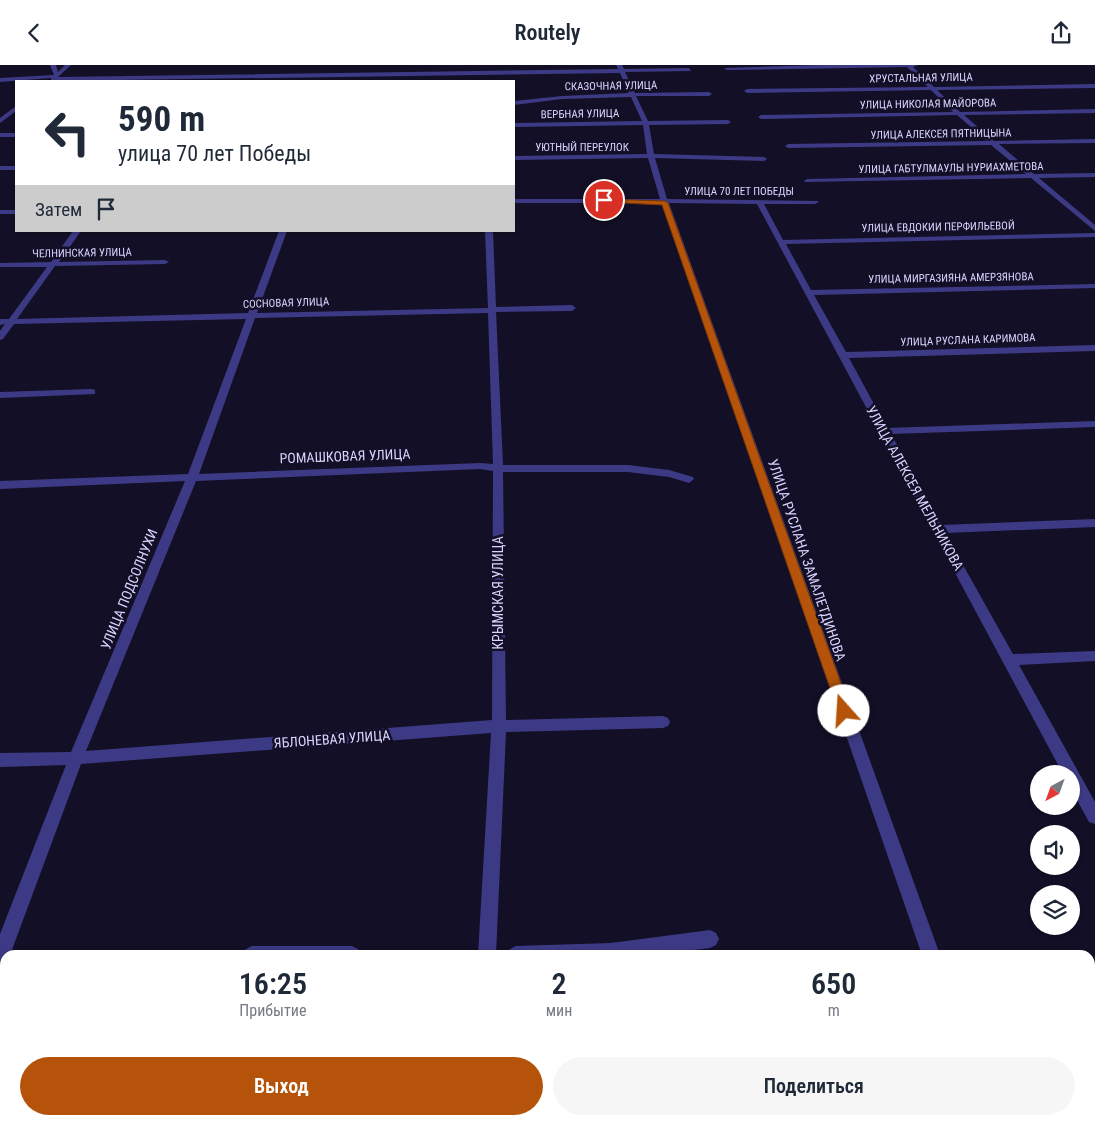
<!DOCTYPE html>
<html lang="ru">
<meta charset="utf-8">
<style>
body{margin:0;font-family:"Roboto Condensed",sans-serif;background:#f6f6f7;color:#1f2937;height:100vh;display:flex;flex-direction:column;font-size:19px;white-space:nowrap}
*{box-sizing:border-box;margin:0}
p{font-size:16px;color:#747a83}
.icon{flex:none;width:28px;height:28px;fill:none;stroke:currentColor;stroke-width:2;stroke-linecap:round;stroke-linejoin:round}
.map{position:relative;flex:1;overflow:hidden}
.details{position:absolute;left:0px;top:885px;width:1095px;height:175px;display:flex;flex-direction:column;background:#fff;border-radius:15px 15px 0 0;box-shadow:0 1px 4px #0004}
.details>*{flex:none}
.hud{position:absolute;left:15px;top:15px;width:500px;height:152px;border-radius:0px;box-shadow:0 1px 4px #0004;background:#fff;color:#1f2937;overflow:hidden}
.needle{width:32px;rotate:221deg}
.buttons{position:absolute;left:1030px;top:700px;display:grid;gap:10px}
.buttons a{display:grid;place-items:center;width:50px;height:50px;border-radius:50%;background:#fff;box-shadow:0 1px 4px #0004;font-size:25px}
.pin{position:absolute;display:grid;place-items:center;width:42px;height:42px;color:#fff;margin:-21px;border:2px solid #fff;border-radius:50%;box-shadow:0 1px 5px #0007}
.me{position:absolute;width:55px;margin:-28px;rotate:341deg;stroke-linejoin:round;filter:drop-shadow(0 0 4px #0008)}
.turn{display:flex;align-items:center;gap:18px;height:105px;padding:0 20px;font-size:22px}
.turn .icon{width:65px;height:65px;stroke-width:2.5}
.turn b{display:block;font-size:35px;line-height:42px}
.then{display:flex;align-items:center;height:48px;padding:0 20px;background:#0003;gap:10px;font-size:19px}
.eta{display:flex;justify-content:space-evenly;align-items:center;height:85px;text-align:center}
.eta b{font-size:30px;font-weight:600;line-height:35px}
.action{display:flex;gap:10px;margin-top:auto;padding:10px 20px}
.action a{flex:1;height:58px;border-radius:30px;background:#b45309;color:#fff;font-size:20px;font-weight:600;line-height:58px;text-align:center}
.action a+a{background:#f6f6f7;color:#1f2937}
header{display:flex;justify-content:space-between;align-items:center;height:65px;padding:0 20px;background:#fff;font-size:22px;font-weight:600}
.map>svg:first-child{display:block}
.lines{fill:none;stroke-linecap:round;stroke-linejoin:round}
.minor{fill:#3d3a85;fill-rule:evenodd}
.route{fill:#b45309;stroke:#753606}
.labels{text-anchor:middle;dominant-baseline:central;stroke-width:5;stroke-linejoin:round;paint-order:stroke}
.far-street-label{font-size:11px;fill:#d9d4ff;stroke:#130f26}
.street-label{font-size:14px;fill:#d9d4ff;stroke:#130f26}
</style>
<header><svg class="icon" aria-label="back" viewBox="0 0 24 24"><path d="M15 5l-7 7 7 7"/></svg>Routely<svg class="icon" aria-label="share" viewBox="0 0 24 24"><path d="M12 15V3M7 8l5-5 5 5M5 13v7h14v-7"/></svg></header>
<div class="map">
<svg width="1095" height="1060" viewBox="0 0 1095 1060">
<rect width="100%" height="100%" fill="#130f26"/>
<g class="lines">
<path class="minor" d="M50 0H56L58 7 65 0H71L58 12 618 4 616 0H622L624 4 689 3 691 6 625 7 635 28 709 27 712 29 709 31H636L648 56 728 55 731 57 728 59 649 60 654 89 764 92 767 94 764 96 655 93 667 134 817 136 819 137 815 139H764L783 175 1095 168V172L786 179 811 225 1095 219V223L814 230 846 287 1095 280V286L849 293 887 363 1095 356V362L891 369 941 460 1095 454V462L945 468 1013 589 1095 586V596L1019 600 1095 737V759L1089 757 1071 724V709H1063L757 139 669 138 940 890H922L662 138H514V134H660L648 93 514 95V91L647 89 643 60 514 62V58L642 56 631 32 562 34 514 40V36L562 31 629 28 620 8 51 16V13L0 17V13L54 10Z
M819 0H918L913 2 934 22 1095 19V23L937 25 960 47 1095 44V48L964 50 994 76 1095 74V78L999 79 1034 109 1095 108V112L1039 113 1095 160V166L1031 113 805 117 804 116 807 114 1026 109 991 80 788 83 785 81 788 79 987 76 957 50 761 54 758 52 761 50 953 47 931 25 747 28 744 26 747 24 928 22 907 2 727 5 724 3Z
M16 41V46L0 58V53Z
M0 68H16V72H0Z
M0 101H16V105H0Z
M0 145H16V149H0Z
M73 166H81L59 197 165 195 169 197 165 199 55 201 17 254 248 248 279 166H287L257 248 488 243 485 166H493L496 242 572 240 576 243 572 246 496 247 503 400H628L669 405 693 412 694 414 689 418 669 412 628 407H503L506 655 663 651 668 653 670 657 668 661 663 663 506 667 496 890H478L491 668 81 699 10 890H5V899L0 901V869L66 700 0 702V688L71 687 185 416 0 424V416L188 409 246 254 14 259 3 274 0 275V266L5 259 0 260V254H9L47 202H0V198L51 197ZM488 248 493 399 480 398 199 409 255 253ZM480 404 493 406 492 655 86 686 196 416Z
M92 324 95 325V329L0 333V327Z
M710 865 716 868 719 874 716 880 710 883 654 890H507L510 884 516 881 611 878Z
M252 881H352L358 884 361 890H243L246 884Z
M0 909H5V927H0Z
M1090 1022H1095V1042H1090Z
M479 1055H499V1060H479Z"/>
</g>
<path class="route" d="M601 134 665 136 668 138 851 646 849 649 844 651 840 649 838 646 662 140 604 137 601 136Z"/>
<g class="labels">
<g class="far-street-label">
<text transform="translate(921 13) rotate(-1)">ХРУСТАЛЬНАЯ УЛИЦА</text>
<text transform="translate(611 21) rotate(-1)">СКАЗОЧНАЯ УЛИЦА</text>
<text transform="translate(928 39) rotate(-1)">УЛИЦА НИКОЛАЯ МАЙОРОВА</text>
<text transform="translate(580 49) rotate(-1)">ВЕРБНАЯ УЛИЦА</text>
<text transform="translate(941 69) rotate(-1)">УЛИЦА АЛЕКСЕЯ ПЯТНИЦЫНА</text>
<text x="582" y="82">УЮТНЫЙ ПЕРЕУЛОК</text>
<text transform="translate(951 103) rotate(-1)">УЛИЦА ГАБТУЛМАУЛЫ НУРИАХМЕТОВА</text>
<text x="739" y="126">УЛИЦА 70 ЛЕТ ПОБЕДЫ</text>
<text transform="translate(938 162) rotate(-1)">УЛИЦА ЕВДОКИИ ПЕРФИЛЬЕВОЙ</text>
<text transform="translate(82 188) rotate(-1)">ЧЕЛНИНСКАЯ УЛИЦА</text>
<text transform="translate(951 213) rotate(-1)">УЛИЦА МИРГАЗИЯНА АМЕРЗЯНОВА</text>
<text transform="translate(286 238) rotate(-2)">СОСНОВАЯ УЛИЦА</text>
<text transform="translate(968 275) rotate(-2)">УЛИЦА РУСЛАНА КАРИМОВА</text>
</g>
<g class="street-label">
<text transform="translate(345 391) rotate(-2)">РОМАШКОВАЯ УЛИЦА</text>
<text transform="translate(915 423) rotate(61)">УЛИЦА АЛЕКСЕЯ МЕЛЬНИКОВА</text>
<text transform="translate(807 495) rotate(71)">УЛИЦА РУСЛАНА ЗАМАЛЕТДИНОВА</text>
<text transform="translate(129 524) rotate(-68)">УЛИЦА ПОДСОЛНУХИ</text>
<text transform="translate(498 528) rotate(-90)">КРЫМСКАЯ УЛИЦА</text>
<text transform="translate(332 674) rotate(-4)">ЯБЛОНЕВАЯ УЛИЦА</text>
</g>
</g>
</svg>
<div class="buttons">
<a><svg class="needle" viewBox="-14 -14 28 28"><path d="M0-13l5 13h-10z" fill="#e53935"/><path d="M0 13l5-13h-10z" fill="#747a83"/></svg></a>
<a><svg class="icon" aria-label="sound" viewBox="0 0 24 24"><path d="M4 9h4l5-4v14l-5-4H4zM17 9q2 3 0 6"/></svg></a>
<a><svg class="icon" aria-label="layers" viewBox="0 0 24 24"><path d="M12 4l9 5-9 5-9-5zM3 14l9 5 9-5"/></svg></a>
</div>
<div class="pin" style="left:604px;top:135px;background:#d93025"><svg class="icon" aria-label="arrive" viewBox="0 0 24 24"><path d="M6 21V4h12l-3 4 3 4H6"/></svg></div>
<svg class="me" style="left:844px;top:646px" viewBox="-20 -20 40 40"><circle r="19" fill="#fff"/><path d="M0-13L10 11 0 6-10 11z" fill="#b45309"/></svg>
<div class="hud">
<div class="turn"><svg class="icon" aria-label="left" viewBox="0 0 24 24"><path d="M17 20v-9H6M10 6l-5 5 5 5"/></svg><div><b>590 m</b>улица 70 лет Победы</div></div>
<div class="then">Затем<svg class="icon" aria-label="arrive" viewBox="0 0 24 24"><path d="M6 21V4h12l-3 4 3 4H6"/></svg></div>
</div>
<section class="details">
<div class="eta">
<div><b>16:25</b><p>Прибытие</p></div>
<div><b>2</b><p>мин</p></div>
<div><b>650</b><p>m</p></div>
</div>
<div class="action"><a>Выход</a><a>Поделиться</a></div>
</section>
</div>
